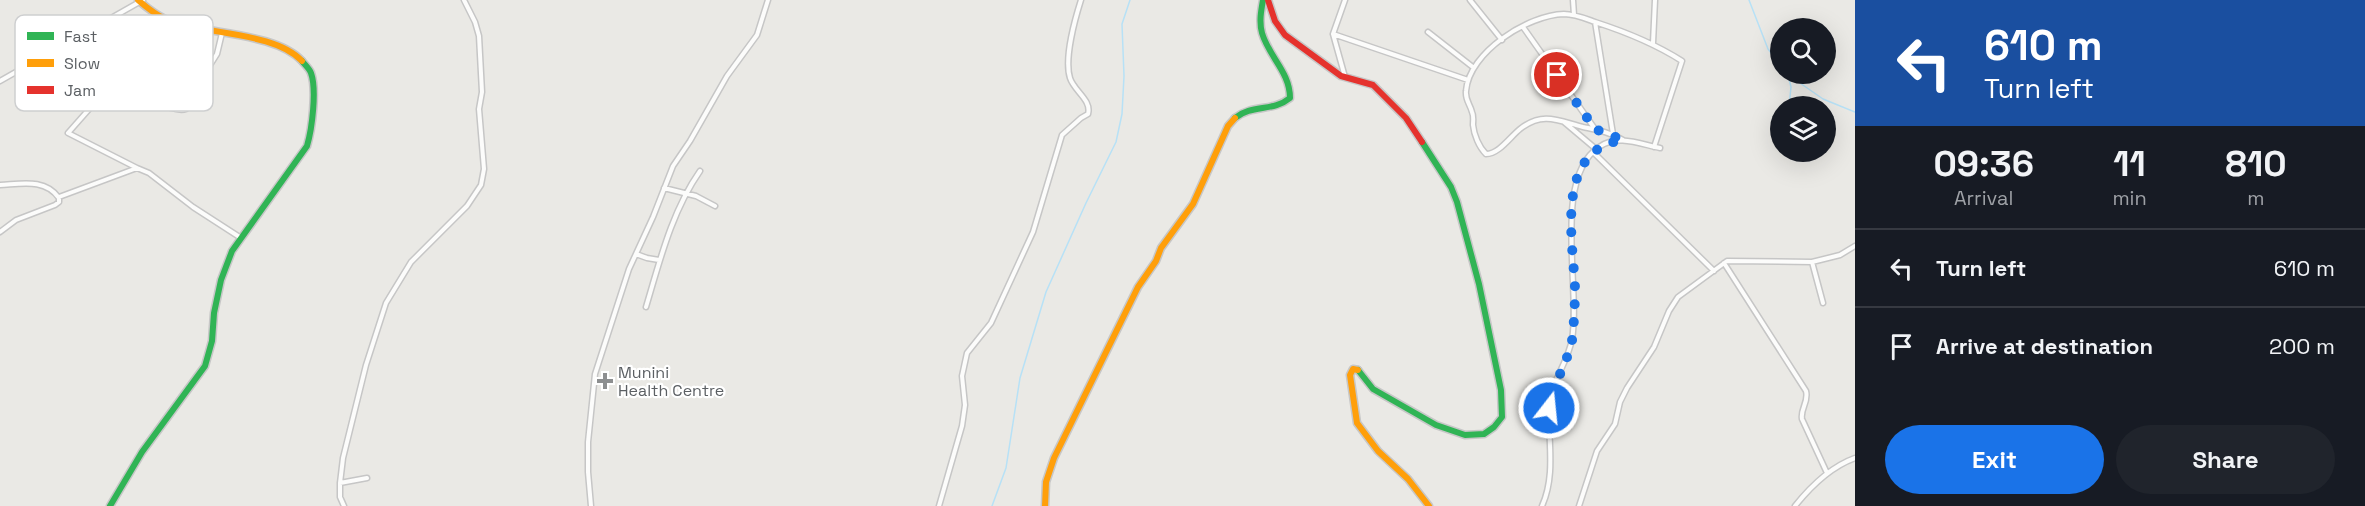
<!DOCTYPE html>
<style>
body{margin:0;font-family:"Space Grotesk",sans-serif;background:#20242c;color:#f1f3f6;height:100vh;display:flex;flex-direction:column;font-size:22px;white-space:nowrap}
*{box-sizing:border-box;margin:0}
p{font-size:20px;color:#9ea1a6}
.icon{flex:none;width:33px;height:33px;fill:none;stroke:currentColor;stroke-width:2;stroke-linecap:round;stroke-linejoin:round}
.map{position:relative;flex:1;overflow:hidden}
.side{display:flex;flex-direction:column;background:#171b24;width:510px}
.side>*{flex:none}
.banner{background:#1a4fa0;color:#fff;overflow:hidden}
.buttons{position:absolute;left:1770px;top:18px;display:grid;gap:12px}
.buttons a{display:grid;place-items:center;width:66px;height:66px;border-radius:50%;background:#171b24;box-shadow:0 6px 24px #0002;font-size:30px}
.pin{position:absolute;display:grid;place-items:center;width:51px;height:51px;color:#fff;margin:-26px;border:3px solid #fff;border-radius:50%;box-shadow:0 2px 6px #0007}
.me{position:absolute;width:66px;margin:-33px;rotate:16deg;stroke-linejoin:round;filter:drop-shadow(0 0 4px #0008)}
.turn{display:flex;align-items:center;gap:21px;height:126px;padding:0 30px;font-size:27px}
.turn .icon{width:78px;height:78px;stroke-width:2.5}
.turn b{display:block;font-size:42px;line-height:51px}
.eta{display:flex;justify-content:space-evenly;align-items:center;height:102px;text-align:center}
.eta b{font-size:36px;font-weight:700;line-height:42px}
.primary-button{display:flex;gap:12px;margin-top:auto;padding:12px 30px}
.primary-button a{flex:1;height:69px;border-radius:36px;background:#1a73e8;color:#fff;font-size:24px;font-weight:700;line-height:69px;text-align:center}
.primary-button a+a{background:#20242c;color:#f1f3f6}
ul{padding:0;list-style:none}
li{display:flex;align-items:center;gap:18px;height:78px;padding:0 30px;border-top:2px solid #363941}
li div{flex:1}
li b{display:block;font-size:22px}
li em{font-style:normal}
main{display:flex;flex:1;min-height:0}
.map>svg:first-child{display:block}
.lines{fill:none;stroke-linecap:round;stroke-linejoin:round}
.stream{stroke:#b7e1f6;stroke-width:1.5}
.street-casing{stroke:#c6c6c6;stroke-width:7}
.fast-casing{stroke:#c7c7c7;stroke-width:9}
.slow-casing{stroke:#c7c7c7;stroke-width:9}
.jam-casing{stroke:#c7c7c7;stroke-width:9}
.street{stroke:#fcfcfb;stroke-width:4}
.fast{stroke:#30b455;stroke-width:6}
.slow{stroke:#ff9f0a;stroke-width:6}
.jam{stroke:#e5322d;stroke-width:6}
.route{stroke:#1a73e8;stroke-width:10;stroke-dasharray:0 18}
.poi-dot{fill:#8d8f90;stroke:#fff;stroke-width:2}
.labels{text-anchor:middle;dominant-baseline:central;stroke-width:4.5;stroke-linejoin:round;paint-order:stroke}
.poi-label{font-size:16px;fill:#5b5f63;stroke:#fff;text-anchor:start}
.key{fill:#fff;stroke:#cecfd0;stroke-width:1.5}
.key-label{font-size:16px;fill:#5b5f63}
</style>
<main>
<div class="map">
<svg width="1855" height="506" viewBox="0 0 1855 506">
<rect width="100%" height="100%" fill="#eae9e5"/>
<g class="lines">
<path class="stream" d="M1749 0 1768 49 1780 64
M1787 74 1823 99 1855 112
M1788 75 1791 87 1789 106
M992 506 1006 468 1020 378 1046 292 1086 203 1116 142 1122 114 1124 76 1122 24 1130 0"/>
<g class="street-casing">
<path id="street" d="M1470 0 1502 40
M1573 0 1574 15
M1595 22 1613 134
M1523 27 1595 129
M1428 32 1474 68
M1333 34 1468 80
M1653 43 1655 0
M1345 77 1333 34 1345 0
M0 81 143 0
M113 83C127 90 172 114 186 109L195 89 217 54 222 33
M1564 122 1596 149
M1623 140C1610 132 1597 130 1583 127 1559 121 1543 111 1520 129 1510 137 1499 154 1486 154 1479 147 1474 135 1473 125 1473 121 1474 116 1472 112 1470 104 1465 100 1466 91 1469 52 1528 15 1564 14 1575 14 1584 18 1595 22 1626 32 1654 43 1682 61L1654 147
M1593 152 1714 271
M137 168 68 133 168 20
M0 185C21 184 45 178 59 198V202L55 205 16 220 0 232
M664 188 696 196 715 206
M59 197 137 168 149 173 193 207 241 238
M636 254 647 258 659 260
M1812 262 1823 303
M1724 263 1806 391C1809 402 1800 409 1802 419L1827 473
M646 307C660 260 672 211 700 171
M340 483 367 478
M344 506 340 497V483L343 458 366 365 386 303 411 262 467 206 481 185 484 169 479 109 482 92 479 36 475 22 464 0
M591 506 588 472V442L595 374 629 269 653 217 673 166 690 141 727 76 757 35 768 0
M939 506 962 426 965 405 962 376 967 353 991 323 1033 232 1062 135 1081 118 1088 114C1092 100 1074 91 1070 78 1064 59 1075 19 1081 0
M1542 506C1556 475 1548 441 1549 408 1550 383 1568 363 1572 339 1581 289 1552 178 1599 147 1617 134 1640 144 1660 148
M1579 506 1597 451 1615 424 1620 402 1627 388 1654 347 1669 311 1678 297 1727 261 1812 262 1840 255 1855 246
M1795 506C1811 486 1830 467 1855 458"/>
</g>
<g class="fast-casing">
<path id="fast" d="M1235 118C1252 104 1273 112 1290 98 1290 72 1269 57 1262 33 1259 22 1261 11 1263 0
M1358 370 1373 389 1436 425 1465 435 1484 434 1494 427 1502 417 1501 390 1479 284 1457 202 1451 187 1422 142
M110 506 142 452 205 366 212 341 214 313 221 280 232 251 307 146C312 129 317 90 311 73 309 68 305 65 302 61"/>
</g>
<g class="slow-casing">
<path id="slow" d="M138 0C146 7 155 14 165 19 202 35 274 31 302 61
M1358 370 1353 369 1350 375 1357 423 1378 451 1408 479 1429 506
M1045 506 1046 482 1054 458 1138 287 1156 261 1161 248 1193 204 1228 126 1235 118"/>
</g>
<g class="jam-casing">
<path id="jam" d="M1268 0 1275 21 1285 35 1341 76 1373 85 1406 118 1422 142"/>
</g>
<use href="#street" class="street"/>
<use href="#fast" class="fast"/>
<use href="#slow" class="slow"/>
<use href="#jam" class="jam"/>
</g>
<g class="lines">
<path class="route" d="M1549 408C1553 382 1570 360 1573 334 1574 319 1575 304 1575 288 1573 239 1554 150 1623 140L1595 129 1557 75"/>
</g>
<path class="poi-dot" d="M602 372h6v6h6v6h-6v6h-6v-6h-6v-6h6z"/>
<g class="labels">
<g class="poi-label">
<text x="618" y="372">Munini<tspan x="618" dy="18">Health Centre</tspan></text>
</g>
</g>
<rect x="15" y="15" width="198" height="96" rx="9" class="key"/>
<rect x="27" y="32" width="27" height="8" fill="#30b455"/>
<rect x="27" y="59" width="27" height="8" fill="#ff9f0a"/>
<rect x="27" y="86" width="27" height="8" fill="#e5322d"/>
<g class="key-label">
<text x="64" y="42">Fast</text>
<text x="64" y="69">Slow</text>
<text x="64" y="96">Jam</text>
</g>
</svg>
<div class="buttons">
<a><svg class="icon" aria-label="search" viewBox="0 0 24 24"><circle cx="10" cy="10" r="6"/><path d="M15 15l6 6"/></svg></a>
<a><svg class="icon" aria-label="layers" viewBox="0 0 24 24"><path d="M12 4l9 5-9 5-9-5zM3 14l9 5 9-5"/></svg></a>
</div>
<div class="pin" style="left:1557px;top:75px;background:#d93025"><svg class="icon" aria-label="arrive" viewBox="0 0 24 24"><path d="M6 21V4h12l-3 4 3 4H6"/></svg></div>
<svg class="me" style="left:1549px;top:408px" viewBox="-20 -20 40 40"><circle r="17" fill="#1a73e8" stroke="#fff" stroke-width="3"/><path d="M0-11L8 9 0 5-8 9z" fill="#fff"/></svg>
</div>
<section class="side">
<div class="banner">
<div class="turn"><svg class="icon" aria-label="left" viewBox="0 0 24 24"><path d="M17 20v-9H6M10 6l-5 5 5 5"/></svg><div><b>610 m</b>Turn left</div></div>
</div>
<div class="eta">
<div><b>09:36</b><p>Arrival</p></div>
<div><b>11</b><p>min</p></div>
<div><b>810</b><p>m</p></div>
</div>
<ul>
<li><svg class="icon" aria-label="left" viewBox="0 0 24 24"><path d="M17 20v-9H6M10 6l-5 5 5 5"/></svg><div><b>Turn left</b></div><em>610 m</em></li>
<li><svg class="icon" aria-label="arrive" viewBox="0 0 24 24"><path d="M6 21V4h12l-3 4 3 4H6"/></svg><div><b>Arrive at destination</b></div><em>200 m</em></li>
</ul>
<div class="primary-button"><a>Exit</a><a>Share</a></div>
</section>
</main>
